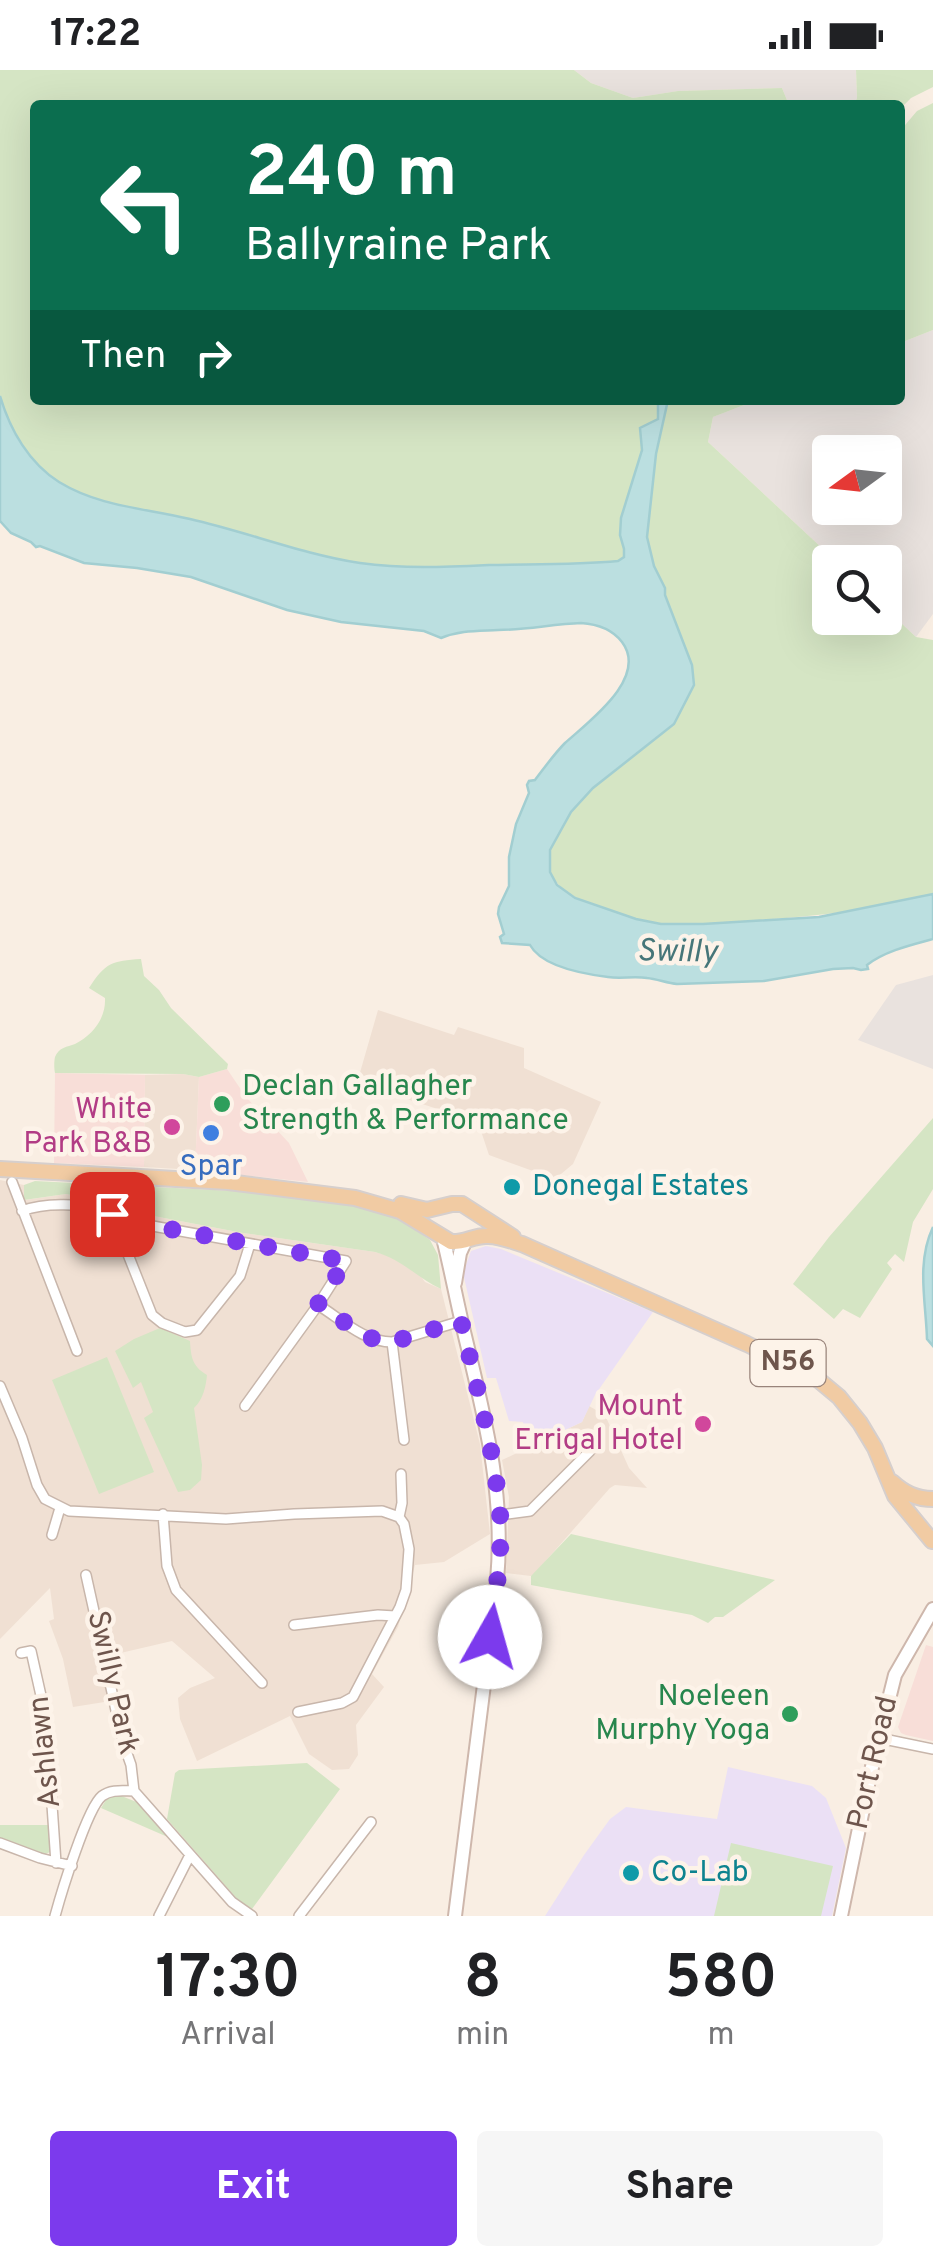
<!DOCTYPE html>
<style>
body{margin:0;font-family:Overpass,sans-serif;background:#f6f6f6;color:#202124;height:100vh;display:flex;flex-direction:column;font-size:38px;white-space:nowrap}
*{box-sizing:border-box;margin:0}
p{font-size:32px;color:#757577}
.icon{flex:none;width:55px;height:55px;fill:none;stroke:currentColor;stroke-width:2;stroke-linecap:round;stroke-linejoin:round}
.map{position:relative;height:1846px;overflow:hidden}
.sheet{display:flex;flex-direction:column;background:#fff;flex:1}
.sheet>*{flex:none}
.guide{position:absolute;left:30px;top:30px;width:875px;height:305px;border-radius:10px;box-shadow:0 10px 40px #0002;background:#0b6e4f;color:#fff;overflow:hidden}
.needle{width:65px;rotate:255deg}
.tools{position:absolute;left:812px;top:365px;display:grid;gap:20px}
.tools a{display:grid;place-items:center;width:90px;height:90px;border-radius:10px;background:#fff;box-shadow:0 10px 40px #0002;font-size:50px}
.pin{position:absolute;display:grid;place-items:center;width:85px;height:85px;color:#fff;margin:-42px;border-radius:20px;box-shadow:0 5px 15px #0006}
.me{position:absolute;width:110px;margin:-55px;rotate:7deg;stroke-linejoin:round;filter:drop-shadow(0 0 8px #0008)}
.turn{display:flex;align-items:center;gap:35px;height:210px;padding:0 50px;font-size:45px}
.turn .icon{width:130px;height:130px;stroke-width:2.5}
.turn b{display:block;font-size:70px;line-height:85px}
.then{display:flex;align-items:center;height:95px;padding:0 50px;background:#0003;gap:20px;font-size:38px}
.eta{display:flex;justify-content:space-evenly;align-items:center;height:170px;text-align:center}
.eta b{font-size:60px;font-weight:700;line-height:70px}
.primary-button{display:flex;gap:20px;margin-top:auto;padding:20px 50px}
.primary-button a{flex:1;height:115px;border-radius:10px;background:#7c3aed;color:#fff;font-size:40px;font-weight:700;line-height:115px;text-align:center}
.primary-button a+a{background:#f6f6f6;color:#202124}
.status{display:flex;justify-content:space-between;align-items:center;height:70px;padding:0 50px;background:#fff;direction:ltr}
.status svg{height:28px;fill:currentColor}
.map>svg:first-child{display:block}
.residential{fill:#f0e0d3}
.commercial{fill:#f8ded8}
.industrial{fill:#e9e2de;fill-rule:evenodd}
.education{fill:#ebe0f5}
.green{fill:#d5e5c4}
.water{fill:#bbdfe0;stroke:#a2ced1;stroke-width:2.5}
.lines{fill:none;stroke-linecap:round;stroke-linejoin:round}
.minor-casing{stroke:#c8b6ab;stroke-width:12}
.secondary-casing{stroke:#ceb7ac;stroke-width:16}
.primary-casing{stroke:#d6cfcd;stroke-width:18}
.minor{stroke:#fff;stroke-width:9}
.secondary{stroke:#fff;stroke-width:12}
.primary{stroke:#f1cba3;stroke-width:14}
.route{stroke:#7c3aed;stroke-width:18;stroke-dasharray:0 32.4}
.leisure-dot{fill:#2e9e5b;stroke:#fdf3e9;stroke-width:4}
.hotel-dot{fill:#d1479c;stroke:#fdf3e9;stroke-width:4}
.shop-dot{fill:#3f7fe0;stroke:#fdf3e9;stroke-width:4}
.culture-dot{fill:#0f9aa8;stroke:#fdf3e9;stroke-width:4}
.labels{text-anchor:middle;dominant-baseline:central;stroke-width:9;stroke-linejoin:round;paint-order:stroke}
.shield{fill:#fdf3e9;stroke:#99847b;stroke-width:2.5}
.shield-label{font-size:28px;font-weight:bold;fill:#6e554c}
.leisure-label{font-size:30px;fill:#27864d;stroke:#fdf3e9;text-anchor:start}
.hotel-label{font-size:30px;fill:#b23c85;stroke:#fdf3e9;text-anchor:end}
.shop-label{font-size:30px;fill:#366cbe;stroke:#fdf3e9}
.culture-label{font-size:30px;fill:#0d838f;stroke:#fdf3e9;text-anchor:start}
.street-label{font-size:30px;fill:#6e554c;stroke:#fdf3e9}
.water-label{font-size:32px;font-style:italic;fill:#467679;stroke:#fdf3e9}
</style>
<div class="status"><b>17:22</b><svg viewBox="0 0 49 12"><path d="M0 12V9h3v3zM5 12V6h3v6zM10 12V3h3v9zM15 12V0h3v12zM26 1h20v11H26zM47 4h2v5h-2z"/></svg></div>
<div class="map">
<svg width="933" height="1846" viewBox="0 0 933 1846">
<rect width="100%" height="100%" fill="#f9eee3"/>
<path class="residential" d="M378 940 454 965 458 957 524 978V998L601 1032 573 1094 555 1109 489 1085 478 1052 357 1013Z
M183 1004 199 1007 195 1100 144 1097 145 1005Z
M0 1110 24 1115 25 1130 66 1124 111 1132 122 1140 243 1163 375 1182 391 1186 418 1202 425 1212 441 1219 480 1374 490 1464 444 1492 415 1495 398 1557 372 1604 384 1617 356 1655 358 1685 349 1699 332 1700 309 1684 290 1646 197 1691 180 1649 178 1628 190 1618 215 1608 172 1571 112 1585 117 1630 73 1637 63 1589 49 1551 54 1549 50 1518 0 1569Z
M589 1336 605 1345 629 1398 647 1418 615 1415 610 1418 535 1503 531 1506 506 1503 509 1427 502 1390 582 1352Z"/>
<path class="commercial" d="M227 999 246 1027 289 1073 308 1112 195 1100 199 1007Z
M55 1003 145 1005 144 1097 54 1093Z
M926 1575 933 1577V1671L906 1665 901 1663 898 1657Z"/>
<path class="industrial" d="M574 0H856L857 28 854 35H789L782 18 678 21 633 28 591 13Z
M933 260V544L916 567 885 538V492H837L708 372 713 347 757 330H900V273ZM830 382H885V438H830Z
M933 905V999L858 970 896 915Z"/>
<path class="education" d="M486 1176 501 1179 653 1242 595 1325 582 1352 529 1377 523 1352 509 1351 496 1308H487L463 1203 471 1181Z
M728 1697 812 1716 826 1728 846 1778 832 1846H545L584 1785 610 1749 626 1737 717 1749Z"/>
<path class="green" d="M0 0H574L591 13 633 28 678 21 782 18 789 35H35V330H658V349L640 358 642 380 621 448 620 465 624 479V487C609 498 569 494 549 494 486 496 422 502 359 493 299 483 241 461 182 447 140 437 98 436 59 412 29 393 10 360 0 326Z
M856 0H933V17L911 28 900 39V35H854L857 28Z
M933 33V260L900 273V61L917 41Z
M668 330H757L713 347 708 372 837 492H830V548H885V538L916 567 933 570V824C871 841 808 847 745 851 717 853 688 856 661 854 638 852 616 843 595 835 568 826 541 810 551 777 565 731 636 682 674 654L665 519 654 496 647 467 656 384Z
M141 889 144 906 159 920 171 938 228 994 227 999 199 1007 183 1004 55 1003C54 999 54 991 55 987 59 977 67 977 75 974 93 965 106 948 105 928L89 918C106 892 112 891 141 889Z
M933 1048V1119L913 1152 904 1192 895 1184 887 1193 892 1199 860 1248 843 1239 834 1249 793 1214 829 1167Z
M35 1111 235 1121 328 1130 397 1146 430 1170 438 1185 441 1219C417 1208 402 1189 375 1182L243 1163 122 1140 110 1132 66 1124 24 1130V1115Z
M160 1258 190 1271C191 1287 192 1296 207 1305 206 1316 203 1330 194 1338L202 1395 201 1410 190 1420 178 1422 144 1348 153 1342 141 1312 133 1318 115 1281 134 1269Z
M107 1287 154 1402 99 1424 52 1310Z
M571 1464 775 1510 723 1547H715L708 1553 692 1545 531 1515V1506Z
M307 1693 340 1719 252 1839 238 1830 167 1749 175 1703 179 1700Z
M119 1725 139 1733 170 1768 101 1738 108 1727Z
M0 1755H48L50 1782 43 1785 0 1768Z
M731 1773 833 1796 821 1846H714Z"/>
<path class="water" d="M0 326C10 360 29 393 59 412 100 437 145 438 190 449 247 462 302 484 360 493 403 499 446 497 489 495 532 494 576 495 618 491L624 487V479L620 465 621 448 642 380 640 358 658 349V330H668L656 384 647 467 654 496 665 518V525L692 595 694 615 674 654 593 718 571 742 550 780V802L557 815 575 828 636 849 661 854H703L819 847 933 824V869C911 875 885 881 867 895L868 899 861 900 853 898 833 899 764 911 677 914C667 913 657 909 647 908 634 906 620 909 608 907 584 904 542 897 530 875L502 873 500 867 504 864 498 844 499 837 509 816V787L516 754 529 723 527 715 529 711 535 710C545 697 554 684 565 673 588 652 649 608 622 572 612 559 597 554 581 553 553 554 526 560 498 560 477 561 460 560 441 568L424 561 341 552 287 540 191 507 137 498 84 493 40 476 36 477 31 472 11 463 0 451Z
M933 1157V1276L927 1269C926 1232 916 1193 933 1157Z"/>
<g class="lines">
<g class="minor-casing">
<path id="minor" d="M12 1112 77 1281
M22 1141C48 1131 79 1135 106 1139L114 1149
M318 1235C341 1249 364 1272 392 1272L461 1251
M392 1272 404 1370
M0 1316 22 1368 37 1415 45 1429 69 1441 226 1449 294 1444 382 1441 399 1447 404 1454 409 1479 406 1520 400 1537 353 1627 342 1633 298 1642
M245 1336 318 1235 346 1191 114 1149 152 1245 162 1253 185 1262 197 1260 240 1206 250 1174
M163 1444 167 1496 176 1520 262 1613
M500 1445 530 1441 590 1381
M399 1447 402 1433 401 1404
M52 1465 60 1438
M86 1505 123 1672 131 1695 134 1721
M294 1555 378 1545 395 1546
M21 1583 31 1581 46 1648 56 1793
M879 1668 933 1679
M134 1721 232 1832 252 1846
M0 1773 40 1788 72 1796
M55 1846C61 1824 87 1738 102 1726 111 1719 123 1721 134 1721
M159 1846 190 1785
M299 1846 371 1752"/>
</g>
<g class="secondary-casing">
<path id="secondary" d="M443 1168C451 1200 457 1233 465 1266 485 1349 505 1424 497 1511L455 1846
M455 1213 460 1183 465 1172
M841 1846 870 1705 895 1605 933 1539"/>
</g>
<g class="primary-casing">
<path id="primary" d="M0 1099 228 1112 355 1128 400 1141 451 1172C464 1173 473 1166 486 1166 498 1165 511 1171 522 1174L747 1274 811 1305 821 1312 839 1327 860 1353 875 1378 895 1426 932 1471
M401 1134 427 1140 452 1134H462L513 1167
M892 1412C904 1423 916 1429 933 1429"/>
</g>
<use href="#minor" class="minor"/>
<use href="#secondary" class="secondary"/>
<use href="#primary" class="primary"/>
</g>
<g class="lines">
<path class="route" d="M112 1144 114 1149 346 1191 318 1234 362 1264 381 1272H392L461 1251C476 1314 494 1378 500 1443 503 1484 495 1526 490 1567"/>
</g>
<g class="leisure-dot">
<circle cx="222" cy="1034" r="10"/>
<circle cx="790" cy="1644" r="10"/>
</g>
<g class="hotel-dot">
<circle cx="172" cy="1057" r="10"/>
<circle cx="703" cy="1354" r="10"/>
</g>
<circle class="shop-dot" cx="211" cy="1063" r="10"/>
<g class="culture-dot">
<circle cx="512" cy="1117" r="10"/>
<circle cx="631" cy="1803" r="10"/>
</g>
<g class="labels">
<rect class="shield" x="750.5" y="1270" width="75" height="46" rx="8"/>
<g class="shield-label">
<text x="788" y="1293">N56</text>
</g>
<g class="leisure-label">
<text x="242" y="1017">Declan Gallagher<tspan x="242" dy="34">Strength &amp; Performance</tspan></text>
<text x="770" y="1627" text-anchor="end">Noeleen<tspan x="770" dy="34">Murphy Yoga</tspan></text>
</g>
<g class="hotel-label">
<text x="152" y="1040">White<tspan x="152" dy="34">Park B&amp;B</tspan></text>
<text x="683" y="1337">Mount<tspan x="683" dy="34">Errigal Hotel</tspan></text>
</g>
<g class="shop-label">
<text x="211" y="1097">Spar</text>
</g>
<g class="culture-label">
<text x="532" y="1117">Donegal Estates</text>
<text x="651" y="1803">Co-Lab</text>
</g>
<g class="street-label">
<text transform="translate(112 1613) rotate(77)">Swilly Park</text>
<text transform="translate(46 1682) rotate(-96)">Ashlawn</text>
<text transform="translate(874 1693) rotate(-77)">Port Road</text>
</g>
<g class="water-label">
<text transform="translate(677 883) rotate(1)">Swilly</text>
</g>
</g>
</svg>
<div class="tools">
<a><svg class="needle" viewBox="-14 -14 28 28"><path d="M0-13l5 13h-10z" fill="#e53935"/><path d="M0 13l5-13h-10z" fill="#757577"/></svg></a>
<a><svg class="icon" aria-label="search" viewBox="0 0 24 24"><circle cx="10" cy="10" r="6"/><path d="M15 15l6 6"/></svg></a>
</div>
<div class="pin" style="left:112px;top:1144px;background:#d93025"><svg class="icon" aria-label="arrive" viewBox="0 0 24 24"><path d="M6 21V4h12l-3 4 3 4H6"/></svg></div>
<svg class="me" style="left:490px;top:1567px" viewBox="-20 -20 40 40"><circle r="19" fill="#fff"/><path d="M0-13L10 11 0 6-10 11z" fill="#7c3aed"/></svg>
<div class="guide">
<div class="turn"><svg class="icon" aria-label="left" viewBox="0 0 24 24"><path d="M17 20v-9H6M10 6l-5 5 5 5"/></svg><div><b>240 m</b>Ballyraine Park</div></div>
<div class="then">Then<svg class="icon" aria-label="right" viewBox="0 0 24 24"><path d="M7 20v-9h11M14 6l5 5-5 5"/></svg></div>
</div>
</div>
<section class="sheet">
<div class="eta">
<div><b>17:30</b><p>Arrival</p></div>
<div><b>8</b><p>min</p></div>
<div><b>580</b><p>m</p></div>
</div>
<div class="primary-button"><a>Exit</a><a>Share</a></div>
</section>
